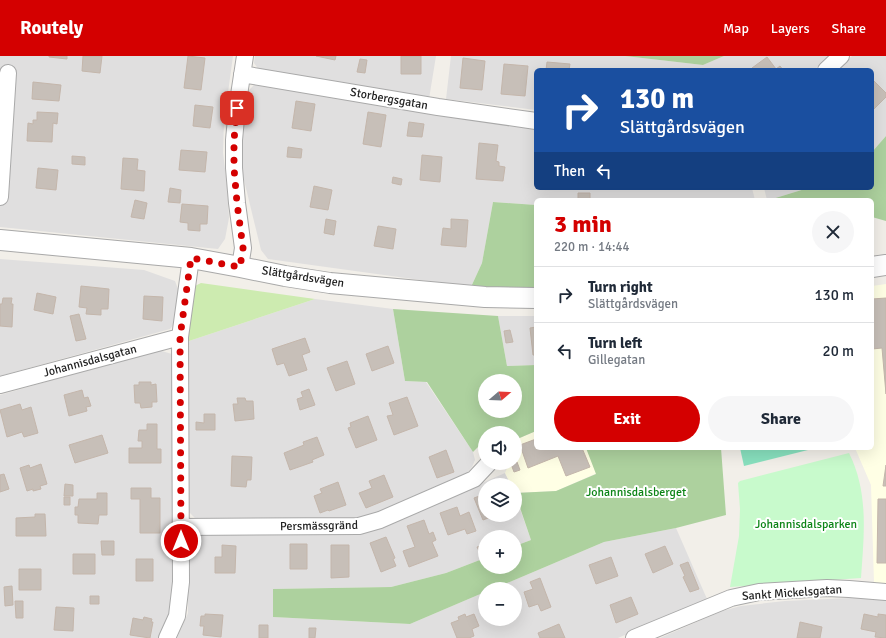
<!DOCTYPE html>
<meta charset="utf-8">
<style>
body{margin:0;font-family:Signika,sans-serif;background:#f6f6f7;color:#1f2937;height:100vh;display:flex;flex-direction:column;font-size:15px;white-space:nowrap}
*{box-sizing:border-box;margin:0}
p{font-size:13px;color:#747a83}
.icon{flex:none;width:22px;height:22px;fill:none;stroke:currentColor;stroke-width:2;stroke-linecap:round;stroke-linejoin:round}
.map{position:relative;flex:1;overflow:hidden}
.panel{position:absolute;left:534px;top:142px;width:340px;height:252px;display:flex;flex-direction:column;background:#fff;border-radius:6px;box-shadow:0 4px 16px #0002}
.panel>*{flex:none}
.hud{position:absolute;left:534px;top:12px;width:340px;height:122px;border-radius:6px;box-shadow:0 4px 16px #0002;background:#1a4fa0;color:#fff;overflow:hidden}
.needle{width:26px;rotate:71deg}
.fabs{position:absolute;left:478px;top:318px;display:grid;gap:8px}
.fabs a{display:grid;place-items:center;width:44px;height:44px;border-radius:50%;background:#fff;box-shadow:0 4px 16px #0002;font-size:20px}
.pin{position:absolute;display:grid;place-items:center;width:34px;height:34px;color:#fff;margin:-17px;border-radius:8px;box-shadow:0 2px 6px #0006}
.me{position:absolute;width:44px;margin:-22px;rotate:0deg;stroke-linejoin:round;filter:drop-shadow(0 0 3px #0008)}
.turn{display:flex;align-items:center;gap:14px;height:84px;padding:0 20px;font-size:18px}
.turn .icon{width:52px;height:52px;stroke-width:2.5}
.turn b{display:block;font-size:28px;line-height:34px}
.then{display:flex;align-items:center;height:38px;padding:0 20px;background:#0003;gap:8px;font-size:15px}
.round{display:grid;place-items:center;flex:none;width:42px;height:42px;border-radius:21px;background:#f6f6f7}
.head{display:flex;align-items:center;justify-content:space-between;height:68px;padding:0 20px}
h1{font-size:24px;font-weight:700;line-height:30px;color:#d40000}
.primary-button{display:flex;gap:8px;margin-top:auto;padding:8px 20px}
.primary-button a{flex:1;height:46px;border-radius:24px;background:#d40000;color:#fff;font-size:16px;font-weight:700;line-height:46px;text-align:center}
.primary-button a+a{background:#f6f6f7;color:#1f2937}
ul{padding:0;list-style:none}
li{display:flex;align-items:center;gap:12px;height:56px;padding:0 20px;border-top:1px solid #e0e1e3}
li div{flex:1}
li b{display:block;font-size:15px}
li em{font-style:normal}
header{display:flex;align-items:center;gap:24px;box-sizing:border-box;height:56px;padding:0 20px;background:#d40000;color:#fff}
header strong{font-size:19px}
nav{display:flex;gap:22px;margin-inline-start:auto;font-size:14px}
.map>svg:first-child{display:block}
.residential{fill:#e0dfdf}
.education{fill:#ffffe5}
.grass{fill:#cdebb0}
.forest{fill:#add19e;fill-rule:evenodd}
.park{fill:#c8facc}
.pitch{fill:#88e0be}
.building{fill:#c7bfb8;stroke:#c4b6ab}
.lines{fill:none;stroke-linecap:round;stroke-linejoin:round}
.minor-casing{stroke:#a9a9a9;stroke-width:18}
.tertiary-casing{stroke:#a9a9a9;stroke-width:22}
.minor{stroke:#fff;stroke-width:16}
.tertiary{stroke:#fff;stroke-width:20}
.route{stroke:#d40000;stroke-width:7;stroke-dasharray:0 12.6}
.labels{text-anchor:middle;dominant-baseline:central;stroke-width:4;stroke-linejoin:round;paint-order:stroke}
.street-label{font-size:12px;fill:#222;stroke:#fff}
.park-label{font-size:12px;fill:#0c8416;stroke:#fff}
</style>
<header>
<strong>Routely</strong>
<nav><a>Map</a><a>Layers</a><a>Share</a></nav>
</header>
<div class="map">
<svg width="886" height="582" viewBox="0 0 886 582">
<rect width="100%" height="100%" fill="#f2efe9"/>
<path class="residential" d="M0 0H233L224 66 223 97 227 129 229 162 225 183 218 193 0 171Z
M255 0H436L429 43 259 14 254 7Z
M451 0H625L703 9 724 0H830L814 14H536V54L446 43Z
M852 0H886V80L872 96V14H836Z
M254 29 536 70V132H752L755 144H536V149L493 146 482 207 471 231 268 203 261 194 243 120 241 82 248 35Z
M764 132H808L769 144H767Z
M0 203 144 214 175 225 178 233 175 267 170 273 0 320Z
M315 243 393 253 405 325 426 326 473 396 475 404 472 411 466 418 369 461 349 463 198 465 188 455 186 286Z
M498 260H536V309L507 310Z
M158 294 172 298 173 542 171 559 158 582H0V339Z
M505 417 511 429H485V459H515V439L531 484 515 490V481H485V502L446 517 391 531 274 533 273 561 410 568 485 536V563H515V533H493L604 486 676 472 707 543 618 582H177L188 557 187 484 195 479H351L369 476Z
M871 541 886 544V582H660L722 555 741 550 785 545Z"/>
<path class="education" d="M886 228V529L874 527 871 429 855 392H872V230Z
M536 375V392H586L597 417 556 435 515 437V429H511L505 417 509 407H515V384Z"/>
<path class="grass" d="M201 227 315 243 186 286 195 230Z"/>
<path class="forest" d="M625 0H724L703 9Z
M886 80V165L872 161V144H769L808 132H872V96Z
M493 146 536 149V233L471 231 482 207Z
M393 253 498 260 507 310 536 309V375L515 384V377H485V387L481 388 473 396 427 326 405 325ZM485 325H515V355H485Z
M586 392H721L726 459 676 472 604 486 493 533H485V536L410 568 273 561V533L391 531 446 517 485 502V511H515V490L531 484 515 437 556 435 596 418Z"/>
<path class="park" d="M849 397C869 437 864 479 861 522L730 531 739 480 740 453 738 427 740 425Z"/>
<path class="pitch" d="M740 392H816L744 410Z"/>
<path class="building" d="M49 0H67V3L49 1Z
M83 0H102L100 17 82 15Z
M188 0 205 2 201 34 184 32Z
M316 0H336L335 4Z
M401 0H421V18H401Z
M767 1 776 13 780 10 783 14H753L752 12Z
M463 2 485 5 482 34 460 32Z
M360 3 367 4 365 17 357 16Z
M547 6 570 8 569 14H546Z
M504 8 528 10 525 40 501 38Z
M872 23 886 37V41L873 54 872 53Z
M33 26 61 29 59 45 32 43Z
M296 45 315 48 311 75 292 72Z
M195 49 213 51 210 72 193 70Z
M37 56 58 57 57 68 53 67 52 86 27 85 28 67 33 68V64H37Z
M368 56 386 59 381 91 363 88Z
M409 66 424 68 422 81 407 80Z
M479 87 498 89 496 105 499 106V110L505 111 503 125 476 123Z
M288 91 302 93 301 102 287 101Z
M181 94 207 96 205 116 179 114Z
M422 99 442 101 440 126 420 124Z
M72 100 85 101V109L72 108Z
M123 102 138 103 137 114 145 115 144 135 121 133Z
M38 112 58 114 56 134 36 132Z
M393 121 402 123 401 129 392 127Z
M314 130 332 134 328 154 310 151Z
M170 132 181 134 180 147 168 146Z
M578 137H590V144L578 143Z
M135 144 147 147 144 163 131 161Z
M182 148 208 150 207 168H200V175L188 174V167L180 166Z
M326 163 336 165 334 179 324 177Z
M451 163 468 164 466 191 441 189 443 172 451 173Z
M378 170 396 173 393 193 374 190Z
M81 230 109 233 108 253H101V259L86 258 87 252 79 251Z
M37 237 56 241 53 258 34 254Z
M144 240 163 241 162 265 143 263Z
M3 242H12L11 248H13L12 271 0 270V248H2Z
M886 242V338L882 292 872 293V243Z
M79 258 86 283 76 285 70 260Z
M536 271V299H533L530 272Z
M510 274 513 286 506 287 504 275Z
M305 282 310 296 302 299 307 314 289 320 284 307 277 309 272 293Z
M388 290 394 307 372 315 366 298Z
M347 305 355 328 336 335 327 312Z
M139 326H151V329L156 328 157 346H152V351L141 352 140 347H135L134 329H139Z
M309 333 315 349 300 354 297 343 303 341 301 336Z
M82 334 84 342 88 341 91 350 86 351 87 355 69 360 64 339Z
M407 341 418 370 394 379 387 360 393 359 389 347Z
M237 342H245L246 345H253L254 363 235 365 233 348H238Z
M20 348 22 354 31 351 38 377 24 381 22 376 7 381 0 354Z
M204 358H215V374H196V366L204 367Z
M368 360 377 384 356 392 348 372 351 371 350 367Z
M147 368H157V393H161V407H129V392H142V385H138L139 374H147Z
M102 379 108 397 75 407 69 389Z
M317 381 324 399 312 404 313 406 290 414 284 397 304 389 303 386Z
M536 383V392H582L590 411 566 420 558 400 528 412 520 389Z
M446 394 454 416 437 422 429 401Z
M232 400 252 401 251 424H247L246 431 231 430Z
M517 406 520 414 514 416 511 408Z
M41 408 47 428 40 430 41 433 33 435V433L27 435 20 412 29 409 30 412Z
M886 409V430H883Z
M4 418 9 433 0 436V419Z
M384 419 393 441 366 452 359 437 372 432 369 425Z
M338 426 346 449 329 455 328 454 320 457 314 440 322 437 320 433Z
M65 428 73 429V440H64Z
M131 432H151V442H160V477H140V443H131Z
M97 437H107V459H99L98 468 78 467V459H75V451H78L79 443H97Z
M485 438V459H496L483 464 474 442Z
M64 441H70V449H64Z
M878 443H886V507H877Z
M457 451 460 460 469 456 476 475 467 478 465 473 448 479 440 457Z
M35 458H45L46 480H16V462L35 461Z
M424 464 429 478 433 476 436 484 432 486 438 500 409 511 403 495 415 491 407 470Z
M386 481 395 502 393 503 396 510 381 516 370 487Z
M101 485H114V499H102Z
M290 488H307V513H290Z
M222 489 236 490 235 517H215V501H222Z
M331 489H349V521L331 522Z
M485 489V496L480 497 477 491Z
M665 490 673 508 653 517 645 498Z
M73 498H95V518H73Z
M611 501 618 520 596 528 589 509Z
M136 503H153V525H136Z
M688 506 699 533 690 536 683 521 685 520 680 509Z
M19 513H41V534H19Z
M540 522 551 551 541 555 538 548 529 551 524 536 533 533 530 526Z
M12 530 13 549 5 550 4 531Z
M90 540H99V548H90Z
M631 541 638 558 616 567 610 549Z
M15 545H23V562H16Z
M56 551 74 552 73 575 54 574Z
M205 558 223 559 221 581 203 579 204 570H200L201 560H205Z
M465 558 466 561 474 558 479 570 472 573 474 580 469 582H457L451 567 459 564 458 561Z
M864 558 878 561V558L886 559V582L875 581 876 576 861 573Z
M144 561 152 563 151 566H153L150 582 130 579 133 562 143 564Z
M800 566 822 571 820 582H797Z
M559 568 565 582H540L538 577Z
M259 569H268V582H259Z
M309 572H316L315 582H309Z"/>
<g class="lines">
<g class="minor-casing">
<path id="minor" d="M826 14 841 0
M242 18 438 51 536 65
M0 141 8 17
M240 211 243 192 237 147 234 112V84L237 52 245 0
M0 329 180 281
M181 471 359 470 380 464 474 423 489 407
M167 582 177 560 181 526 180 281 191 202
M634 582 731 542 759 536 827 532 849 533 886 536"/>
</g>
<g class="tertiary-casing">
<path id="tertiary" d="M0 184 191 202 240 211 285 220 330 227 485 241 536 242
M872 211 886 209"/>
</g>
<use href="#minor" class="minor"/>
<use href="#tertiary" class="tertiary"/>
</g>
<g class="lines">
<path class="route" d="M181 485 180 281 191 202 240 211 243 192 237 147 234 112V84L237 52"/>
</g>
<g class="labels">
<g class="street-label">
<text transform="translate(389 43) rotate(10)">Storbergsgatan</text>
<text transform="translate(303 221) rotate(9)">Slättgårdsvägen</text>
<text transform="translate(90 305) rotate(-15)">Johannisdalsgatan</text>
<text transform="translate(319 470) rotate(-1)">Persmässgränd</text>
<text transform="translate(792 537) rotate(-4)">Sankt Mickelsgatan</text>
</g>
<g class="park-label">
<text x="636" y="436">Johannisdalsberget</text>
<text x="806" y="468">Johannisdalsparken</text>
</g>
</g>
</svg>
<div class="fabs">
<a><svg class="needle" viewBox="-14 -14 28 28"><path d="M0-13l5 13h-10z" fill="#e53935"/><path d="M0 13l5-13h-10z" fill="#747a83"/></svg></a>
<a><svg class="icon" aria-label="sound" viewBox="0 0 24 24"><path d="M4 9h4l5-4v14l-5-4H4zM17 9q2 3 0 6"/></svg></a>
<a><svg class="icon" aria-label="layers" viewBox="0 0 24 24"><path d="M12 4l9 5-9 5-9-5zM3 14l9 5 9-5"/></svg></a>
<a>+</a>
<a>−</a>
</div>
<div class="pin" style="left:237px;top:52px;background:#d93025"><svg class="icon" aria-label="arrive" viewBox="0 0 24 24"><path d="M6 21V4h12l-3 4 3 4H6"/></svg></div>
<svg class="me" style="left:181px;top:485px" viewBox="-20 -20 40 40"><circle r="17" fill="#d40000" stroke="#fff" stroke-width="3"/><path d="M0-11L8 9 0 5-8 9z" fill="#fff"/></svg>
<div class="hud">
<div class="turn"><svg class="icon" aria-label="right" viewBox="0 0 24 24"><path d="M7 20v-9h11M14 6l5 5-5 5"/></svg><div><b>130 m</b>Slättgårdsvägen</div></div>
<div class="then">Then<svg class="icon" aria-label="left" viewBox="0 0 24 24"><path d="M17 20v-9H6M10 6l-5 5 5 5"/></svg></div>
</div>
<section class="panel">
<div class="head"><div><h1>3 min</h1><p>220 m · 14:44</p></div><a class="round"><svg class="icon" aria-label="close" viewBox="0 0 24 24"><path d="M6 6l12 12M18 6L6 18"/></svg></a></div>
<ul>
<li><svg class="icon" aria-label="right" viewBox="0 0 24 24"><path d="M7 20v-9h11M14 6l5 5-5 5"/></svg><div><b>Turn right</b><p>Slättgårdsvägen</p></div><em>130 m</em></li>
<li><svg class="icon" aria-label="left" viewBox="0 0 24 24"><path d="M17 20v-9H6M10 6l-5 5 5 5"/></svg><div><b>Turn left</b><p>Gillegatan</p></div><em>20 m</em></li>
</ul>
<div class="primary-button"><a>Exit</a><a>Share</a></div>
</section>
</div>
